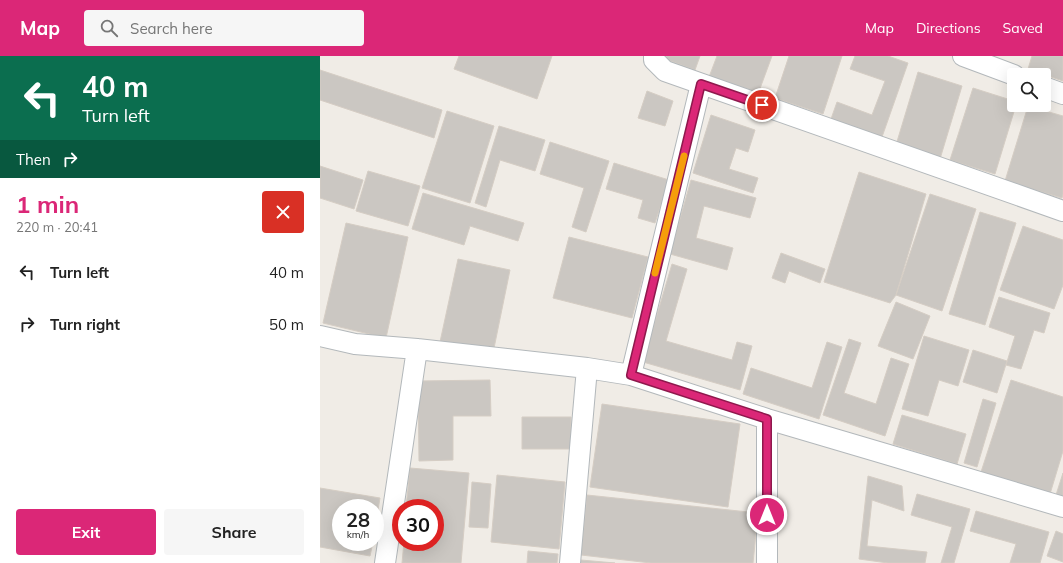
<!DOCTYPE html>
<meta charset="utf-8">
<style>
body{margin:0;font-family:Mulish,sans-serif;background:#f6f6f6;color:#222;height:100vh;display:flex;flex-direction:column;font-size:15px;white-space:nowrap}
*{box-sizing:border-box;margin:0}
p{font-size:13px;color:#767676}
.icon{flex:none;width:22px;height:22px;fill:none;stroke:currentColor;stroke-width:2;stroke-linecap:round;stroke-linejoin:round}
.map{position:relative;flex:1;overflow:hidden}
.side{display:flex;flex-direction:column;background:#fff;width:320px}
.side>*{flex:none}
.hud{background:#0b6e4f;color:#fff;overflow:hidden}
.controls{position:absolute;left:687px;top:12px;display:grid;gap:8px}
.controls a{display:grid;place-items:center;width:44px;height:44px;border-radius:4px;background:#fff;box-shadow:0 4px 16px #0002;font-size:20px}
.speed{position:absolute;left:12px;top:443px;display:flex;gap:8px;font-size:20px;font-weight:700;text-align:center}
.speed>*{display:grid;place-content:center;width:52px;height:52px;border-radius:50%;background:#fff;box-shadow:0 4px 16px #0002;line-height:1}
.speed small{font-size:10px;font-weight:400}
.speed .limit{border:6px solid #d22;background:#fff;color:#111}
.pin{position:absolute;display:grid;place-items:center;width:34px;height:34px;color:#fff;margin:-17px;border:2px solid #fff;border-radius:50%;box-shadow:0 1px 4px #0007}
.me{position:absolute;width:44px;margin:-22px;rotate:0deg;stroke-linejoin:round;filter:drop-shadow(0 0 3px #0008)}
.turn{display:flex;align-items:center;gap:14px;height:84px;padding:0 16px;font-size:18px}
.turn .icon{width:52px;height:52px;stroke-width:2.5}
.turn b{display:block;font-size:28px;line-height:34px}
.then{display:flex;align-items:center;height:38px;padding:0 16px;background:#0003;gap:8px;font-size:15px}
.round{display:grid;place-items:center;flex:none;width:42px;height:42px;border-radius:4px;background:#f6f6f6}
.head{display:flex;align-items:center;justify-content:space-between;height:68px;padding:0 16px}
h1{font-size:24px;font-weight:700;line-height:30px;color:#db2777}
.action{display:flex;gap:8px;margin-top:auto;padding:8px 16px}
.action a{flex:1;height:46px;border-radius:4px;background:#db2777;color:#fff;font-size:16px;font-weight:700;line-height:46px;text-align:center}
.action a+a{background:#f6f6f6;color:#222}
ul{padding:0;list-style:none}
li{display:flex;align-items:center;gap:12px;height:52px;padding:0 16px}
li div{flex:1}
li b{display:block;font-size:15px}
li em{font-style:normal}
header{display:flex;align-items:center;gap:24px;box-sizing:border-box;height:56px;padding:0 20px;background:#db2777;color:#fff}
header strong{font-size:19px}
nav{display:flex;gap:22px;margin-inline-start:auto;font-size:14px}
.search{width:280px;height:36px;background:#f6f6f6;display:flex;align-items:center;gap:10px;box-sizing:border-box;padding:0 14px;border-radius:4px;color:#767676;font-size:15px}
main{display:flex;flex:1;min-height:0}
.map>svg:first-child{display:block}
.building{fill:#cbc7c2;stroke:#d5cdc4}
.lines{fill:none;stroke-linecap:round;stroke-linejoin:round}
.minor-casing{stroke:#b3b8bb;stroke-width:22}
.minor{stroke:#fff;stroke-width:20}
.route-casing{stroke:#8e194d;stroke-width:10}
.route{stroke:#db2777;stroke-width:7}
.slow{stroke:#f59e0b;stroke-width:7}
</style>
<header>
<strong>Map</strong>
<div class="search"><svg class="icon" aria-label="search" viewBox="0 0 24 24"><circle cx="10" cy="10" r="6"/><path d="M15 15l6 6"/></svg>Search here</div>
<nav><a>Map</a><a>Directions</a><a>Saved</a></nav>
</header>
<main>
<section class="side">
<div class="hud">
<div class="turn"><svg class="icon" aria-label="left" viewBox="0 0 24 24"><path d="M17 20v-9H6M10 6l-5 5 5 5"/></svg><div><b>40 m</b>Turn left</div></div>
<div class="then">Then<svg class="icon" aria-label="right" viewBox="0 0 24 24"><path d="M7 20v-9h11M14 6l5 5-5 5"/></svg></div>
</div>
<div class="head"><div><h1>1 min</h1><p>220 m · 20:41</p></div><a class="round" style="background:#d93025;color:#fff"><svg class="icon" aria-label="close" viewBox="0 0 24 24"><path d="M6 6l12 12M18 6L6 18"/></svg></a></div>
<ul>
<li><svg class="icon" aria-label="left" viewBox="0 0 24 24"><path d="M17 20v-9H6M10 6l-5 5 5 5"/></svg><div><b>Turn left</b></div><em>40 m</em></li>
<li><svg class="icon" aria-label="right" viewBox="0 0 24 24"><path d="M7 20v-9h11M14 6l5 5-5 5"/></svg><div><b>Turn right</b></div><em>50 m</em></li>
</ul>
<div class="action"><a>Exit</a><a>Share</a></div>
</section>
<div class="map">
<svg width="743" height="507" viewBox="0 0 743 507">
<rect width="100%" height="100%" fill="#f0ece6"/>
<path class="building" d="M139 0H232L217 43 134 13Z
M347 0H380L375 14 345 3Z
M397 0H452L438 38 389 21Z
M469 0H522L503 58 455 42Z
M535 0H568L588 7 562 81 511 63 517 46 552 59 565 25 530 13Z
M712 0H743V25L708 13Z
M0 14 122 54 114 82 0 44Z
M598 16 642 30 620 103 576 89Z
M653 32 694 45V49H696L675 118 630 104Z
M327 35 353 45 345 70 318 62Z
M708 50 743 60V138L742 142 685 125Z
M127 55 174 70 150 147 102 132Z
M391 59 435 74 428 96 416 92 409 113 438 122 433 137 373 117Z
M179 70 225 84 215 115 180 104 166 151 155 147Z
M230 86 289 105 266 176 252 171 264 132 220 118Z
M294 107 349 124 335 167 318 162 323 144 286 133Z
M0 110 43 124 34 153 0 142Z
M48 115 100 130 88 170 36 155Z
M539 116 606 138 576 239 570 247 504 226Z
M371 124 436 142 430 162 384 150 376 182 413 192 407 214 350 198Z
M103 137 204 167 198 185 150 170 144 189 92 173Z
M610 138 656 153 622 255 576 239Z
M660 156 696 167 665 269 629 258Z
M26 167 88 181 66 282 3 267Z
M703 170 743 184V229L734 253 680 234Z
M249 181 328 201 312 262 233 242Z
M461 197 505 213 500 227 469 215 465 227 452 222Z
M138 203 190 214 173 297 120 286Z
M352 208 367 213 346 285 412 304 417 286 432 290 420 334 323 306Z
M679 241 730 257 724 277 714 274 701 313 686 309 695 280 669 271Z
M576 246 610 260 593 303 558 290Z
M604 280 649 294 638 330 619 324 608 360 582 353Z
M529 283 541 287 524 337 556 348 571 302 589 308 565 380 503 359Z
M507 286 522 291 499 363 423 338 431 312 492 332Z
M653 294 687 305 677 337 643 326Z
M170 324 171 360H133V404L99 405 98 325Z
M691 324 743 341V395L730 438 661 416Z
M663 343 676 347 657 411 644 407Z
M282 348 420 368 408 451 270 431Z
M582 359 646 378 637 408 573 388Z
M202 361H251V393H202Z
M90 412 149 417 141 507H82L84 486H115V452H86Z
M743 417V444L735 442Z
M177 419 245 426 239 493 171 486Z
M548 420 582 430 584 455 552 444 547 490 607 496 605 507H568L539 503Z
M152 426 171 428 168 472 149 471Z
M0 432 60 442 55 472V452H21V486H53L50 500 0 491Z
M597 438 650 453 634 507H621L632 471 591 459Z
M267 439 438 457 433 507H331L261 499Z
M656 455 729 476 720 507H690L696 488 650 475Z
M736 475 743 478V506L727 500Z
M208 495 238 498 237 507H207Z
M261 504 295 507H260Z"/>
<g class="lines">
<g class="minor-casing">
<path id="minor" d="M334 0V4L345 15 743 155
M643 0 694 19
M724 31 743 38
M0 280 35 288 97 293 267 312 311 319 447 363 569 399 743 451
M311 319 381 28
M65 507 97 293
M250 507 267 312
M447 507V363"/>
</g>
<use href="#minor" class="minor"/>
</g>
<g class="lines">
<g class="route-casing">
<path id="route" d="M442 49 381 28 311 319 447 363V459"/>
</g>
<use href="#route" class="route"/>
<path class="slow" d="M335 217 364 100"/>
</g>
</svg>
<div class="controls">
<a><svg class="icon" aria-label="search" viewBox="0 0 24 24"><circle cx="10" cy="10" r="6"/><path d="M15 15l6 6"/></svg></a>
</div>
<div class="speed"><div>28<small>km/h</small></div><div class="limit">30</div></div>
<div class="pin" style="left:442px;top:49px;background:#d93025"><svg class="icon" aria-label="arrive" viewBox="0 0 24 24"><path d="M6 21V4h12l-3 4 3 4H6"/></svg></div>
<svg class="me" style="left:447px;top:459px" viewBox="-20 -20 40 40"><circle r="17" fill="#db2777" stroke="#fff" stroke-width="3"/><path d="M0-11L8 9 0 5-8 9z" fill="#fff"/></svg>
</div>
</main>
